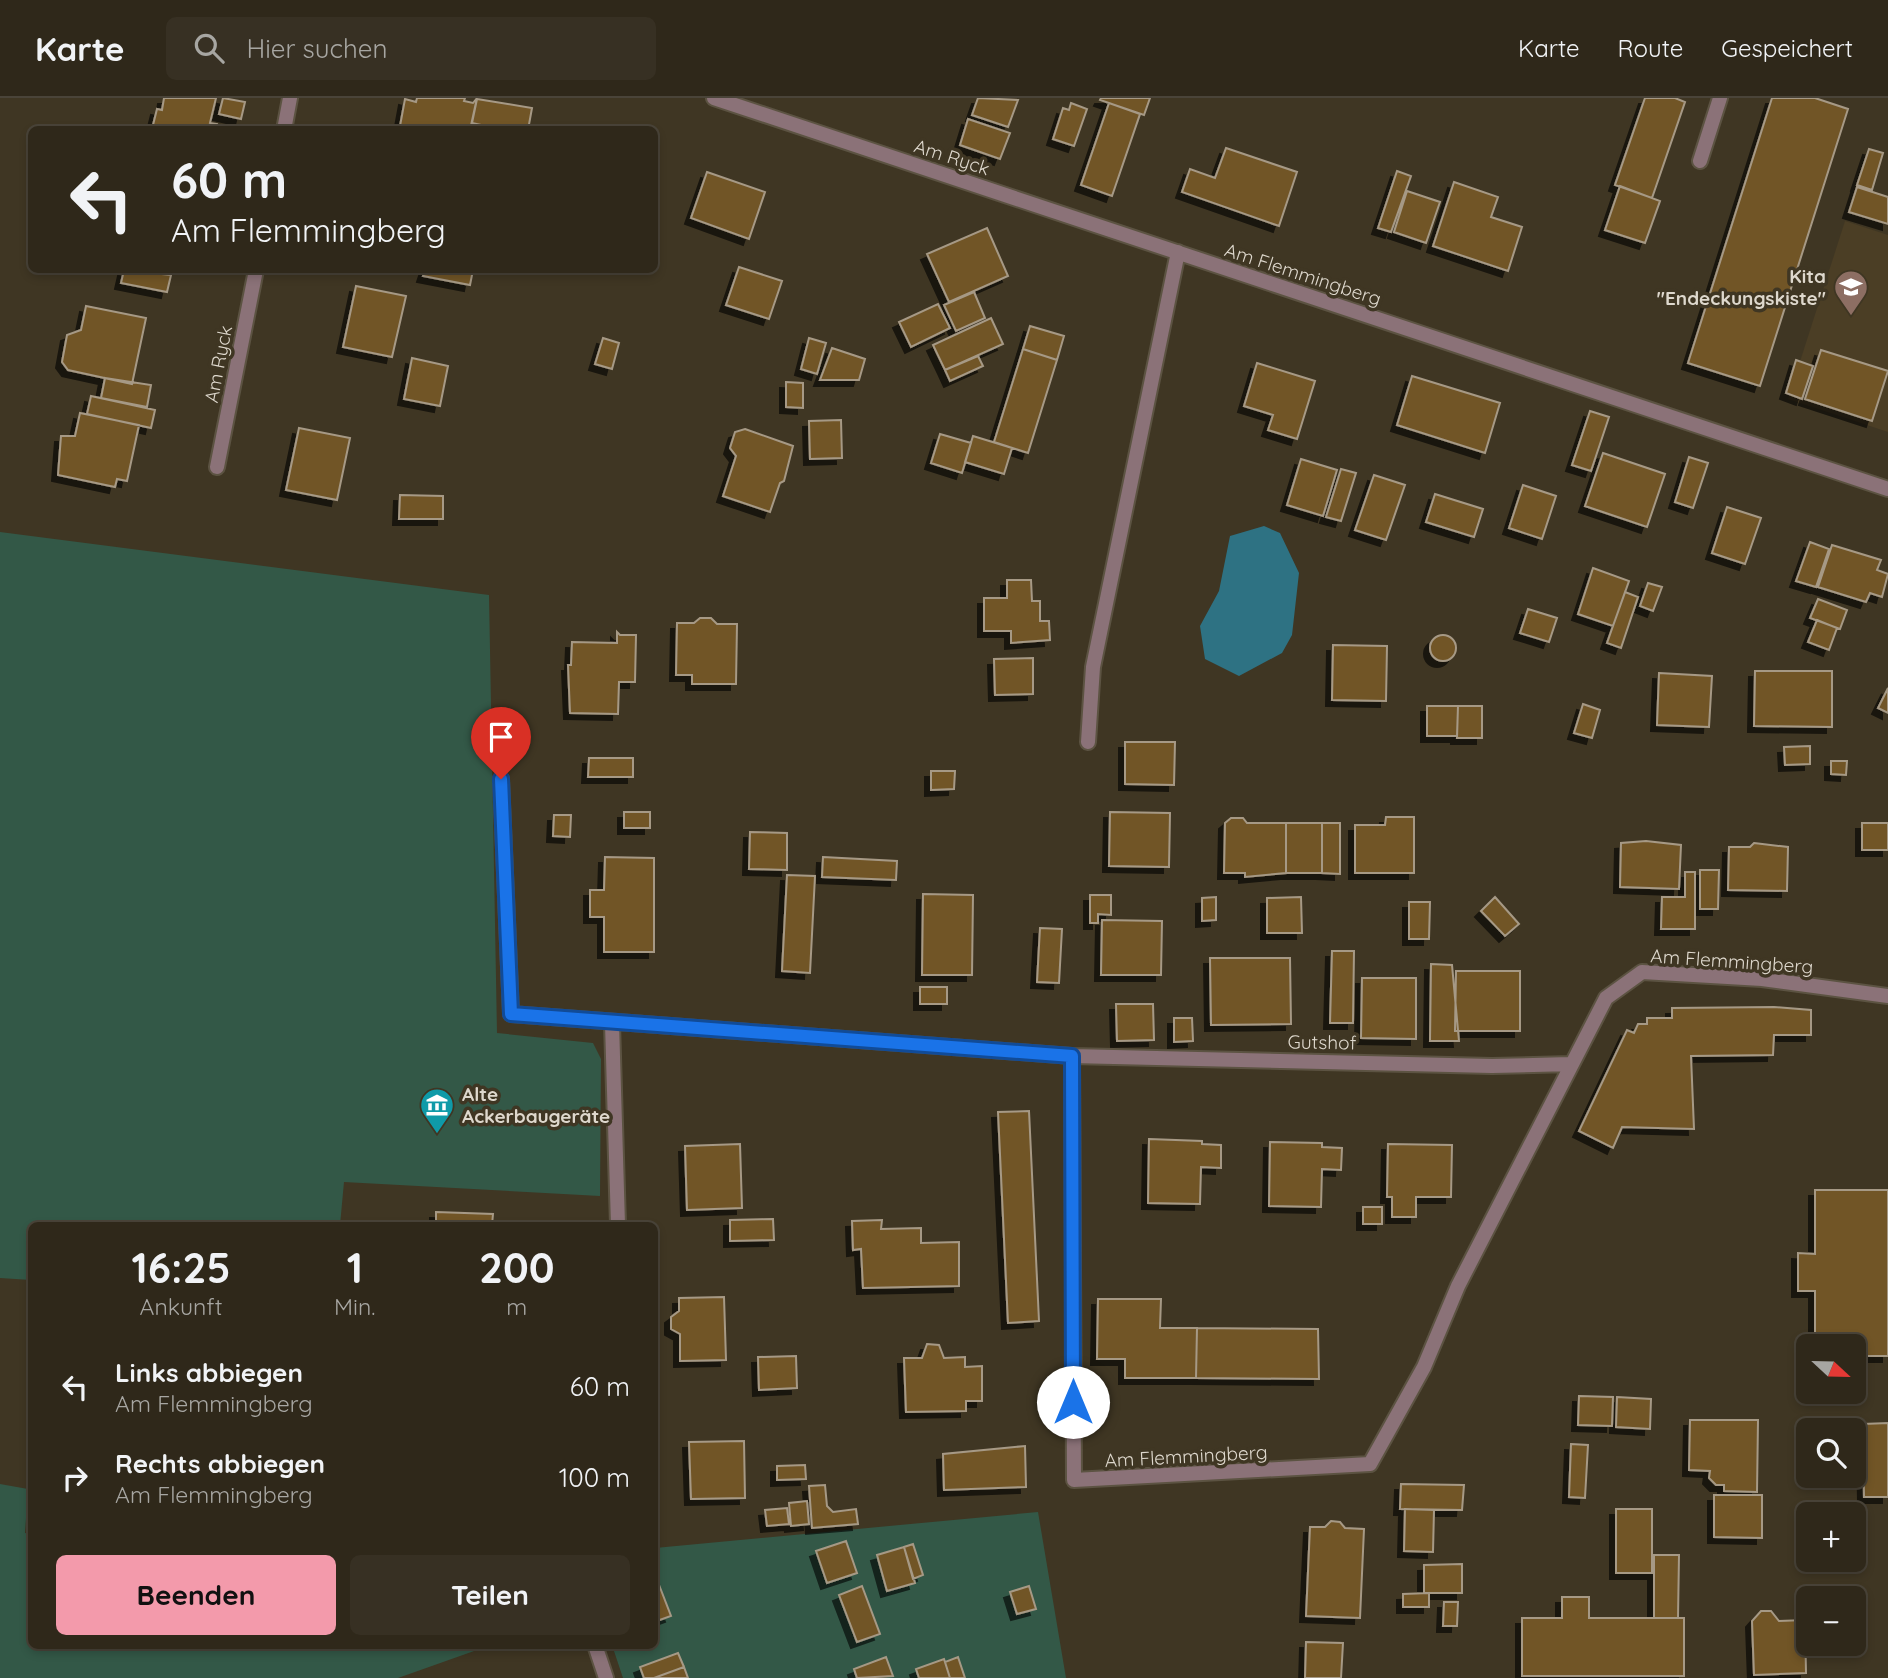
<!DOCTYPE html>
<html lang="de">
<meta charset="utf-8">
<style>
body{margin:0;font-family:Quicksand,sans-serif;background:#373023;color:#f1f3f6;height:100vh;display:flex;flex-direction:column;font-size:26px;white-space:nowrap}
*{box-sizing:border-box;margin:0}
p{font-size:23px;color:#a7a6a2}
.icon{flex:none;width:38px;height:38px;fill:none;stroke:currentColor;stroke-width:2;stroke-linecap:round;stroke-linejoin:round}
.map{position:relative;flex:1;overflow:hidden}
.panel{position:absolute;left:28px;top:1124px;width:630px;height:427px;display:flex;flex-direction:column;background:#2f281a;border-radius:10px;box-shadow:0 4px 10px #0003,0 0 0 2px #4a4439}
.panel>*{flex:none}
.banner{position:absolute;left:28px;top:28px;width:630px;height:147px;border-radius:10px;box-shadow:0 4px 10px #0003,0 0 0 2px #4a4439;background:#2f281a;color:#f1f3f6;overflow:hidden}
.needle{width:46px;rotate:112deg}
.controls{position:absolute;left:1796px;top:1236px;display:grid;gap:14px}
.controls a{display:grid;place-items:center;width:70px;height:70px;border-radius:10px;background:#2f281a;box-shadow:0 4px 10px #0003,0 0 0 2px #4a4439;font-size:35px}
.pin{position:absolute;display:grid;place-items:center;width:60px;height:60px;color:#fff;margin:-72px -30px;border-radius:50% 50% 50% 0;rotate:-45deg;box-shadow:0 0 7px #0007}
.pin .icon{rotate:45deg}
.me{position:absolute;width:77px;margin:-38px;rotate:0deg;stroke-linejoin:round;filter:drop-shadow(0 0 5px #0008)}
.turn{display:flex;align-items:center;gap:24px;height:147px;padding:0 28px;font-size:32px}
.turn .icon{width:91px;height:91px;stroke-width:2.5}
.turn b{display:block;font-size:49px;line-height:60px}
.eta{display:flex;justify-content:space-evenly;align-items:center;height:119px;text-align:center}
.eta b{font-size:42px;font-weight:700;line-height:49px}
.cta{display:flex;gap:14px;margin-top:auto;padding:14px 28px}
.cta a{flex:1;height:80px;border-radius:10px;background:#f39aab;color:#111;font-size:28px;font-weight:700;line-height:80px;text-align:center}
.cta a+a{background:#373023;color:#f1f3f6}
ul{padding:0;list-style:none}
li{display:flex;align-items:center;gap:21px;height:91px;padding:0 28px}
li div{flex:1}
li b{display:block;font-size:26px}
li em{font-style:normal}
header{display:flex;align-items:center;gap:42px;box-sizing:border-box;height:98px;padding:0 35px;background:#2f281a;border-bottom:2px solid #4a4439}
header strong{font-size:33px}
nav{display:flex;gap:38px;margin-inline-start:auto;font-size:24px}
.search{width:490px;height:63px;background:#373023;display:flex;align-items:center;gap:18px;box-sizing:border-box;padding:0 24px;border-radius:10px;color:#a7a6a2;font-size:26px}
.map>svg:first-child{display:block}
.built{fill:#4b3e25}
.green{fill:#335847}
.water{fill:#2e7283}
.building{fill:#715527;stroke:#a69985;stroke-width:2;filter:url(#shadow)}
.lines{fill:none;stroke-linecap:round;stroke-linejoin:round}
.service-casing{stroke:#5c5342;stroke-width:18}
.minor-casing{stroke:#5c5342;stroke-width:18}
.service{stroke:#8b7278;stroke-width:14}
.minor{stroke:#8b7278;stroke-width:14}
.route-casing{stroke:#114b97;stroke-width:18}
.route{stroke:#1a73e8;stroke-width:12}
.labels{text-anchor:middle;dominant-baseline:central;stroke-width:7;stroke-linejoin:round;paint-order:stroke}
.street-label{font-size:19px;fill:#ded8cd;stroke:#3f3623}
.poi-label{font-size:19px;font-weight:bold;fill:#ded8cd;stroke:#3f3623;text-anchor:end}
</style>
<header>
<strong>Karte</strong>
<div class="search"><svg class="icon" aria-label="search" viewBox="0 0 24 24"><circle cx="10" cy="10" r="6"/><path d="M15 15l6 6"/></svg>Hier suchen</div>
<nav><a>Karte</a><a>Route</a><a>Gespeichert</a></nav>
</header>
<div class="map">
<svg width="1888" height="1580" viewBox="0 0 1888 1580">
<defs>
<filter id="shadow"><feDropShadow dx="-6" dy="6" stdDeviation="0" flood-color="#0009"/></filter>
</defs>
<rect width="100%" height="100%" fill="#3f3623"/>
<path class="built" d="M1845 123 1888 137V334L1788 301Z"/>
<path class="green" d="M0 434 489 497 497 935 593 945 601 961 600 1098 344 1084 340 1127H32L31 1182 0 1180Z
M0 1386 28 1391 25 1435 31 1436 32 1547H491L398 1580H0Z
M1038 1414 1066 1580H623L612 1547H654L655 1450Z"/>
<path class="water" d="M1264 428 1280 435 1299 475 1292 537 1282 555 1239 578 1205 561 1200 528 1219 493 1230 438Z"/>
<path class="building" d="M164 0H216L210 25 217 26 216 32 152 31 157 11 162 12Z
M223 0 245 4 241 21 219 16Z
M417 0H465L464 3 473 5 477 0 470 32H415L400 28 405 1 416 4Z
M978 0 1018 2 1008 29 972 17Z
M1101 0H1150L1144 17 1100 2Z
M1645 0H1675L1685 4 1652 100 1615 87Z
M1772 0H1815L1848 11 1760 288 1688 265Z
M477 1 532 10 528 32H504L472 25Z
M1071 5 1087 11 1074 48 1053 41 1063 10 1069 12Z
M1109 5 1140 16 1112 98 1081 87Z
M968 21 1010 35 1000 61 960 47Z
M1226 50 1297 74 1279 128 1182 94 1190 71 1215 80Z
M1869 51 1883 55 1872 92 1857 87Z
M1397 73 1411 78 1391 134 1378 130Z
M707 74 765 94 749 141 691 120Z
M1454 84 1498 99 1491 119 1522 129 1508 173 1433 148Z
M1620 88 1660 103 1645 145 1605 132Z
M1857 89 1888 99V126L1849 114Z
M1407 93 1440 104 1426 145 1394 134Z
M987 130 1008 178 949 204 927 156Z
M739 169 782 183 769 221 726 207Z
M124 172 171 177 167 194 121 185Z
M425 172H473L470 187 423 178Z
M356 188 406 198 392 259 343 249Z
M974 194 985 220 956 233 944 207Z
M938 206 950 230 911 249 899 224Z
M86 208 146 220 132 286 68 272 62 264 67 237 81 232Z
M991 220 1003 246 945 272 933 247Z
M1030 228 1064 238 1057 262 1023 251Z
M603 240 619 245 612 271 595 266Z
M809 240 826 245 817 276 801 271Z
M832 250 865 261 859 282H820Z
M1023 251 1057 262 1028 355 994 344Z
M1821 252 1888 273 1872 323 1805 301Z
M978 258 983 268 950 283 945 272Z
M412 260 448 268 440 308 404 301Z
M1796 262 1813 268 1802 301 1786 295Z
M1257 265 1315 283 1297 341 1268 332 1273 317 1244 308Z
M1412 278 1500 305 1485 355 1397 327Z
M105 280 151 287 147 309 101 300Z
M786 284 803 285V310L786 309Z
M91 298 155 312 151 330 87 316Z
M1590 313 1609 319 1591 373 1572 367Z
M80 315 139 327 127 383 117 381 115 389 58 377 61 338H75Z
M841 322 842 360 810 361 809 323Z
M299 330 350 340 337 402 286 392Z
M745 331 793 348 784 383 780 385 770 414 723 398 736 358 730 350 735 334Z
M940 336 971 345 962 375 931 365Z
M973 338 1012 350 1004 376 965 364Z
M1603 355 1665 376 1647 429 1585 408Z
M1689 359 1708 365 1693 410 1675 404Z
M1301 361 1337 372 1323 418 1287 407Z
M1341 371 1356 375 1341 423 1326 419Z
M1374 377 1405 387 1386 442 1355 432Z
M1523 387 1556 398 1542 441 1509 430Z
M1435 396 1483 411 1474 439 1426 424Z
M400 397 443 398V421H399Z
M1727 409 1761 420 1745 466 1712 455Z
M1810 444 1829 451 1816 489 1796 483Z
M1832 447 1881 462 1877 472 1888 476 1882 499 1870 495 1866 504 1818 489Z
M1593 470 1629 483 1613 528 1578 516Z
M1007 482H1031L1032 503H1040V523H1049L1050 542 1011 545V533H984V500H1007Z
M1648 485 1662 489 1653 513 1640 508Z
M1625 494 1638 499 1621 550 1607 545Z
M1818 501 1847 512 1840 531 1810 520Z
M1528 511 1557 520 1549 544 1520 535Z
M700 520H711L717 526H737L736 586H692V577H676L677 525H694Z
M1817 522 1837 530 1829 552 1808 544Z
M617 534 620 537H636L635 584H619L618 616 570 615 568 567H571L572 544 617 545Z
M1430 550a13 13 0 1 1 26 0a13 13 0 1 1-26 0Z
M1333 547 1387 548 1386 603 1332 602Z
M1033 560V596L995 597 994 561Z
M1755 573H1832V629L1754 628Z
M1659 575 1712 578 1709 629 1657 627Z
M1888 590V615L1878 610Z
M1583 606 1600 612 1592 640 1574 635Z
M1427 608H1458L1457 638H1427Z
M1458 608H1482V640H1457Z
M1125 644H1175L1174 687 1125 686Z
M1810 648V666L1785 667 1784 649Z
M589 660H633V679H588Z
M1831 663H1847L1846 677 1831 676Z
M931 673H955L954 691 931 692Z
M624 714H650V730H624Z
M1110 714 1170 715 1169 769 1109 768Z
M554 717H571L570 739 553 738Z
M1386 719H1414V775H1355V727H1385Z
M1231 720H1243L1247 725H1286V775L1245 779V775H1224L1225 725Z
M1286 725H1322V775H1286Z
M1322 725H1340V776L1322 775Z
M1862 725H1888V752H1862Z
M750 734 787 735V772L749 771Z
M1646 743 1681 747 1679 791 1620 789 1621 745Z
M1754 745 1788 749 1787 793 1728 792 1729 749H1750Z
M605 759 654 760V854H604V819H590V792H604Z
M823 759 897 763 896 782 822 779Z
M1700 772H1719L1718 811H1700Z
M1685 774H1695V831H1661L1662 799H1685Z
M787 777 815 778 810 875 782 873Z
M923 796 973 797 972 877H922Z
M1090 797H1111V817L1098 816V825H1090Z
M1216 799V822L1202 823V800Z
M1301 799 1302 835H1267V800Z
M1495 799 1519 826 1505 838 1481 813Z
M1409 804H1430L1429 841H1409Z
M1102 822 1162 823 1161 877H1101Z
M1040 830 1062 831 1059 885 1037 884Z
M1332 853H1354L1353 925H1330Z
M1210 860H1290L1291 926 1211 927Z
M1431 866 1452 867 1459 943H1430Z
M1456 873H1520V933H1455Z
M1362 880H1416V941L1361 940Z
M920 889H947V906H920Z
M1116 906H1153L1154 942 1117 943Z
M1774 909 1811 912V937H1774L1773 957 1691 958 1694 1031 1622 1029 1613 1050 1579 1033 1627 932 1634 935 1638 926H1647V920H1672V910Z
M1174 920H1192L1193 943 1174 944Z
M1029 1013 1039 1223 1008 1225 998 1014Z
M1149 1041 1202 1043V1046L1221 1047V1070L1201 1069 1200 1106 1148 1105Z
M1270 1044 1322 1045V1049L1342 1050 1341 1072 1322 1071 1321 1109 1269 1108Z
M740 1046 742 1110 687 1112 685 1048Z
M1388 1046 1452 1047 1451 1099H1416V1119H1392V1099H1387Z
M1815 1092H1888V1258H1853V1248H1815V1193H1798V1155L1815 1156Z
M1363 1109H1382V1126H1363Z
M436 1114 493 1116 492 1127H436Z
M773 1121 774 1142 730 1143V1122Z
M882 1122 881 1131 921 1130V1145L959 1144V1188L863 1190 861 1151 853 1152 852 1123Z
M724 1199 726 1262 680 1263V1236L671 1231V1219L679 1213V1200Z
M1098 1201H1161L1160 1230H1197L1196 1280H1125V1261H1097Z
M1197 1230 1318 1231 1319 1281 1196 1280Z
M927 1246 939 1247 944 1260 965 1259V1269L982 1268V1303H966V1313L906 1314 904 1260H922Z
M796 1258 797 1290 759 1292 758 1259Z
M1579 1298 1613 1299 1612 1328 1578 1327Z
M1617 1299 1651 1301 1650 1331 1616 1329Z
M1690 1322H1758L1757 1394 1724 1393V1387H1716L1709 1380 1710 1373 1689 1372Z
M1888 1325V1399H1864L1863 1326Z
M744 1343 745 1400 691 1401 689 1344Z
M1571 1346 1588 1347 1585 1400 1569 1399Z
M1025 1348 1026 1389 944 1392 943 1356Z
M805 1367 806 1381 777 1382V1368Z
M1401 1386 1464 1387 1462 1412 1400 1411Z
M825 1387 827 1408 833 1414 856 1411 858 1426 812 1430 809 1388Z
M1714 1397H1762V1440L1714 1439Z
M807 1403 809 1426 791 1428 789 1405Z
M787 1410 789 1426 767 1428 765 1412Z
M1405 1411 1434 1412 1433 1454 1404 1453Z
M1616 1411H1652V1475H1616Z
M1802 1422H1808V1447H1802Z
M1331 1423 1340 1424 1345 1430 1364 1431 1360 1520 1306 1518 1310 1429H1325Z
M846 1443 857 1475 827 1485 816 1453Z
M913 1446 923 1477 913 1481 904 1449Z
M904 1449 915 1485 887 1493 877 1457Z
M1654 1457H1679L1678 1520H1654Z
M1462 1466V1495H1424V1467Z
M656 1479 671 1518 654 1524V1480Z
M862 1488 880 1536 857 1544 839 1497Z
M1029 1488 1036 1511 1017 1516 1010 1494Z
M1429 1495V1509H1403V1496Z
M1562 1499H1589V1520H1684V1578H1522V1520H1562Z
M1444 1504H1458L1457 1528H1443Z
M1761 1513H1771L1779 1523 1805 1522 1806 1575 1754 1577 1752 1523Z
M1306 1544 1343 1545 1341 1580H1305Z
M678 1555 684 1569 654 1580H644L640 1569Z
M886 1559 893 1578 857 1580 854 1571Z
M958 1559 965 1580H950L945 1564Z
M944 1561 950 1580H919L916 1571Z
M684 1569 688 1580H654Z"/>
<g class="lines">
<g class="service-casing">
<path id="service" d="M1700 63 1720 0"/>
</g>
<g class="minor-casing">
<path id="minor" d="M714 0 1888 391
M284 32 290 0
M217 369 256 172
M1088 644 1093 569 1178 154
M501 681 511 916 1072 958 1074 1382 1370 1366 1424 1269 1458 1188 1606 900 1642 874 1762 881 1888 898
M612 925 618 1127
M1072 958 1492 968 1571 966
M595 1547 606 1580"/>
</g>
<use href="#service" class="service"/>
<use href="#minor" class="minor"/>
</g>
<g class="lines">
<g class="route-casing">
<path id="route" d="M501 681 511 916 1072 958 1073 1304"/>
</g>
<use href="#route" class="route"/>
</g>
<defs>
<g id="school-pin" transform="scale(1.75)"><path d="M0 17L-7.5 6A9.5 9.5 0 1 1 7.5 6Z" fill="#8d6e63" stroke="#3f3623"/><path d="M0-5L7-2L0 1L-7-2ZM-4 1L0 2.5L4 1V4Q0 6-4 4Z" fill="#fff"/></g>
<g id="museum-pin" transform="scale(1.75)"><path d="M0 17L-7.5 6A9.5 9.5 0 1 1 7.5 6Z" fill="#0f9aa8" stroke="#3f3623"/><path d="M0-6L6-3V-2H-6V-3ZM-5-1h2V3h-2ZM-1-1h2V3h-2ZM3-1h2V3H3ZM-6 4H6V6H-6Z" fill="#fff"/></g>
</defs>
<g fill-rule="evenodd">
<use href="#school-pin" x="1851" y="189"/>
<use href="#museum-pin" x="437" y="1007"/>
</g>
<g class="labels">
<g class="street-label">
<text transform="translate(952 59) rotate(18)">Am Ryck</text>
<text transform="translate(1303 176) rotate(18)">Am Flemmingberg</text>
<text transform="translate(218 266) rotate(-79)">Am Ryck</text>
<text transform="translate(1732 863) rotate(4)">Am Flemmingberg</text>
<text transform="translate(1322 944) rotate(1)">Gutshof</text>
<text transform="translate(1186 1358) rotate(-3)">Am Flemmingberg</text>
</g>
<g class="poi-label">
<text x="1826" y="178">Kita<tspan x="1826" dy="22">"Endeckungskiste"</tspan></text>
<text x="462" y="996" text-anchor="start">Alte<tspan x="462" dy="22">Ackerbaugeräte</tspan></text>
</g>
</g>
</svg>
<div class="controls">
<a><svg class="needle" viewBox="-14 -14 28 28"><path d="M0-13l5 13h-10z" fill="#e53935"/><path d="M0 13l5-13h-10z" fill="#a7a6a2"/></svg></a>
<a><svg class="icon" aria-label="search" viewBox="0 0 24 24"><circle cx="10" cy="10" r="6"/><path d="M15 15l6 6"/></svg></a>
<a>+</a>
<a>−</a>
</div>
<div class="pin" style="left:501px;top:681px;background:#d93025"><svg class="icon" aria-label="arrive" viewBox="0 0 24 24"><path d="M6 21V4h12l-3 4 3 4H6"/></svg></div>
<svg class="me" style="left:1073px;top:1304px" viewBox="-20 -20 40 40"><circle r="19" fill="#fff"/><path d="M0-13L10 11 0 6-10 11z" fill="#1a73e8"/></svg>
<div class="banner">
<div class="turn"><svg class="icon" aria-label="left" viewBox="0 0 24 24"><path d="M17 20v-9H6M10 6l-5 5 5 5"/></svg><div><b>60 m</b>Am Flemmingberg</div></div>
</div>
<section class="panel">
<div class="eta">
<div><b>16:25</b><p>Ankunft</p></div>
<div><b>1</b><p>Min.</p></div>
<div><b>200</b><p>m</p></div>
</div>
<ul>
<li><svg class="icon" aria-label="left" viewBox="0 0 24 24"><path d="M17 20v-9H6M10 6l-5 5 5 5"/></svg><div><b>Links abbiegen</b><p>Am Flemmingberg</p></div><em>60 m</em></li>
<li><svg class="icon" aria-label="right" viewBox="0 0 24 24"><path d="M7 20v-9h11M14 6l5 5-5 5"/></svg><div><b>Rechts abbiegen</b><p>Am Flemmingberg</p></div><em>100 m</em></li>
</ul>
<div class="cta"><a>Beenden</a><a>Teilen</a></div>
</section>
</div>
